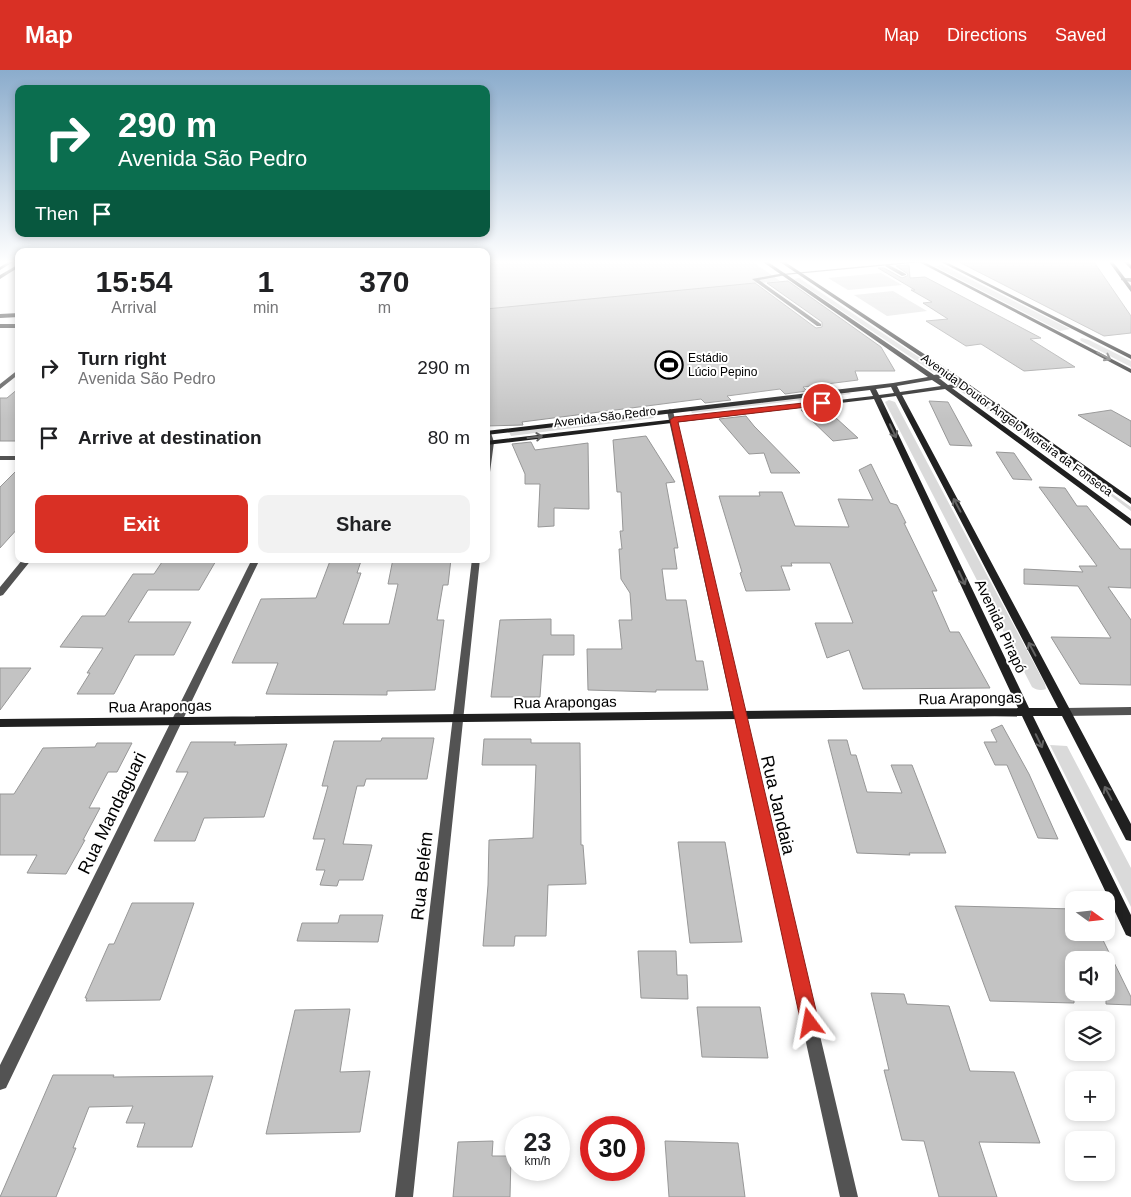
<!DOCTYPE html>
<meta charset="utf-8">
<style>
body{margin:0;font-family:Helvetica,sans-serif;background:#f2f2f2;color:#202124;height:100vh;display:flex;flex-direction:column;font-size:19px;white-space:nowrap}
*{box-sizing:border-box;margin:0}
p{font-size:16px;color:#757577}
.icon{flex:none;width:28px;height:28px;fill:none;stroke:currentColor;stroke-width:2;stroke-linecap:round;stroke-linejoin:round}
.map{position:relative;flex:1;overflow:hidden}
.panel{position:absolute;left:15px;top:178px;width:475px;height:315px;display:flex;flex-direction:column;background:#fff;border-radius:10px;box-shadow:0 2px 8px #0003}
.panel>*{flex:none}
.banner{position:absolute;left:15px;top:15px;width:475px;height:152px;border-radius:10px;box-shadow:0 2px 8px #0003;background:#0b6e4f;color:#fff;overflow:hidden}
.needle{width:32px;rotate:105deg}
.tools{position:absolute;left:1065px;top:821px;display:grid;gap:10px}
.tools a{display:grid;place-items:center;width:50px;height:50px;border-radius:10px;background:#fff;box-shadow:0 2px 8px #0003;font-size:25px}
.speed{position:absolute;left:505px;top:1046px;display:flex;gap:10px;font-size:25px;font-weight:700;text-align:center}
.speed>*{display:grid;place-content:center;width:65px;height:65px;border-radius:50%;background:#fff;box-shadow:0 2px 8px #0003;line-height:1}
.speed small{font-size:12px;font-weight:400}
.speed .limit{border:8px solid #d22;background:#fff;color:#111}
.pin{position:absolute;display:grid;place-items:center;width:42px;height:42px;color:#fff;margin:-21px;border:2px solid #fff;border-radius:50%;box-shadow:0 1px 5px #0007}
.me{position:absolute;width:55px;margin:-28px;rotate:347deg;stroke-linejoin:round;filter:drop-shadow(0 0 4px #0008)}
.turn{display:flex;align-items:center;gap:18px;height:105px;padding:0 20px;font-size:22px}
.turn .icon{width:65px;height:65px;stroke-width:2.5}
.turn b{display:block;font-size:35px;line-height:42px}
.then{display:flex;align-items:center;height:48px;padding:0 20px;background:#0003;gap:10px;font-size:19px}
.eta{display:flex;justify-content:space-evenly;align-items:center;height:85px;text-align:center}
.eta b{font-size:30px;font-weight:800;line-height:35px}
.cta{display:flex;gap:10px;margin-top:auto;padding:10px 20px}
.cta a{flex:1;height:58px;border-radius:10px;background:#d93025;color:#fff;font-size:20px;font-weight:800;line-height:58px;text-align:center}
.cta a+a{background:#f2f2f2;color:#202124}
ul{padding:0;list-style:none}
li{display:flex;align-items:center;gap:15px;height:70px;padding:0 20px}
li div{flex:1}
li b{display:block;font-size:19px}
li em{font-style:normal}
header{display:flex;align-items:center;gap:30px;box-sizing:border-box;height:70px;padding:0 25px;background:#d93025;color:#fff}
header strong{font-size:24px}
nav{display:flex;gap:28px;margin-inline-start:auto;font-size:18px}
.map>svg:first-child{display:block}
.green{fill:#dadada}
.building{fill:#c3c3c3;stroke:#979797}
.lines{fill:none;stroke-linecap:round;stroke-linejoin:round}
.lane{fill:#535353;fill-rule:evenodd}
.street{fill:#535353;fill-rule:evenodd}
.secondary{fill:#202020;fill-rule:evenodd}
.oneway{stroke:#636363}
.route{fill:#d93025;stroke:#8d1f18}
.labels{text-anchor:middle;dominant-baseline:central;stroke-width:4;stroke-linejoin:round;paint-order:stroke}
.far-poi-label{font-size:12px;fill:#000;stroke:#fff;text-anchor:start}
.far-street-label{font-size:12px;fill:#000;stroke:#fff}
.street-label{font-size:15px;fill:#000;stroke:#fff}
.near-street-label{font-size:18px;fill:#000;stroke:#fff}
</style>
<header>
<strong>Map</strong>
<nav><a>Map</a><a>Directions</a><a>Saved</a></nav>
</header>
<div class="map">
<svg width="1131" height="1127" viewBox="0 0 1131 1127">
<rect width="100%" height="100%" fill="#fff"/>
<path class="green" d="M486 192H753L780 211 486 239Z
M942 195 1070 259 1060 261 934 196Z
M881 203 902 215 848 220 828 208Z
M799 208 940 301 933 302 794 209Z
M893 221 927 241 887 246 854 225Z
M1082 268 1089 270 1131 291V297L1081 271 1080 269Z
M956 318H963L1131 437V441L1079 402Z
M847 321 851 324 692 343 690 340Z
M889 330 895 332 1045 614 1046 619C1041 621 1036 620 1032 617L885 332Z
M652 344 654 348 511 366 509 362Z
M1050 675 1067 676 1131 798V837Z"/>
<path class="building" d="M959 192H1094L1131 246V263L1104 266Z
M909 195 910 208 925 207 1041 268 1030 269 1075 297 1024 301 981 274 966 276 926 251 948 249 923 233 932 232 911 220H915L878 198H884L902 208 907 206 908 204 896 196Z
M788 211 881 277 895 301H855L858 310 803 317 807 321 785 324 780 319 727 326 731 330 705 333 701 329 522 352 523 355 486 356V239L755 213 816 258 822 257V252L767 213Z
M19 318V371H0V328H7Z
M929 331 948 332 972 376 950 375Z
M824 337 858 368 833 371 801 340Z
M1111 340 1131 351V377L1078 345Z
M746 346 754 356 800 403H771L764 383 749 384 719 349Z
M646 366 675 412 666 413 678 478H674L677 499H662L666 530H686L696 591H703L708 620H656V622L588 620 587 579H622L619 550H632L630 523 621 509 619 479H622L620 461H623L621 422H617L613 370Z
M531 372 535 380 588 373 589 439 554 438V456L538 457 540 414H525V404L512 374Z
M996 382 1014 383 1032 410 1013 409Z
M871 394 890 433 897 435 906 453H904L937 521H932L950 562H959L990 618 863 619 849 580 827 588 815 553H853L830 493H791L792 496H781L790 520 746 521 740 503 742 502 719 426H760L759 422H782L795 456 849 457 838 429 873 430 859 400Z
M19 398V457L0 478V417Z
M1039 417 1065 418 1077 436H1087L1120 479H1131V518L1108 517 1131 550V615L1080 614 1051 567 1111 568 1078 516 1024 514V499L1083 502 1079 496H1097Z
M164 489H217L199 520H148L128 552H191L174 585H135L114 624H77L90 603H87L103 578 60 577 82 546H105L133 504H154Z
M393 489H451L448 515H443L437 550H444L435 620 387 621V625L266 624 278 593H232L261 529 316 528 330 491H361L357 503H361L343 554H389L398 514H388Z
M551 549V565H574V585H543L540 627H491L500 550Z
M0 598H31L0 640Z
M1002 655 1029 704 1058 769 1038 768 1007 695H995L984 672H997L991 660Z
M382 668H434L427 709H366L364 716H357L343 774 372 775 363 810H339L337 816 320 815 325 800H316L325 769H313L328 716H322L334 671H381Z
M484 669H531V673H580L581 775H583L586 814 548 815 546 866H515L514 876H483L488 815 489 770 533 768 536 695H482Z
M828 670H847L851 685H856L867 722 902 723 891 695H912L946 783H909L910 785 857 783Z
M191 672H236L234 675 287 674 264 747 204 748 195 771H154L188 702H176Z
M97 673H132L117 702H108L89 738H100L83 770H85L66 804 27 803 37 785H0V724H14L43 678 95 677Z
M678 772H725L742 872 690 873Z
M132 833H194L160 930 86 931 87 928H85L109 874H114Z
M955 836 1074 839V862H1099L1131 927V935L1106 934V890H1074V933L990 931Z
M340 845H383L378 872 297 871 302 853H338Z
M638 881H676L677 905H687L688 929 641 928Z
M871 923 904 924 907 934 949 936 970 1001 1014 1002 1040 1073 979 1072 997 1127H939L924 1071 902 1070 884 1000H889Z
M697 937H760L768 988 702 987Z
M350 939 340 1002 370 1001 360 1062 266 1064 295 940Z
M53 1005H114L113 1007 213 1006 192 1077H137L145 1053H126L133 1036 89 1037 73 1078H76L56 1127H0Z
M493 1071 492 1086H511L510 1127H453L458 1072Z
M665 1071 738 1073 745 1127H669Z"/>
<g class="lines">
<path class="lane" d="M887 194 906 204V205L902 206 885 196Z
M784 203 786 205 759 210 821 254V256H817L752 209Z"/>
<path class="street" d="M909 192H923L784 205 782 204Z
M1121 208H1131V212L1121 210Z
M19 299V304L0 319V314Z
M670 339 673 341 858 1127H840L667 341Z
M486 361 491 363 494 372 490 402 486 404Z
M0 386H19V390H0Z
M23 489H32L3 525 0 526V517Z
M252 489H260L6 1018 0 1020V995Z
M472 489H480L413 1127H395Z
M1131 637V645L1065 646 1061 645 1059 642 1061 639 1065 638Z"/>
<path class="secondary" d="M8 192H13L0 200V197Z
M763 192H768L934 305 945 303 780 192H785L953 303 1131 428V434L964 316 952 318 1131 449V456L945 319 902 325 1131 754V771L1126 770 1062 646H1033L1131 845V867L1126 865 1022 646 0 657V649L1018 638 874 329 486 375V371L873 326 870 320 486 365V361L893 313 928 307ZM949 306 959 313 948 315 939 308ZM932 310 941 316 900 322 897 316ZM891 317 894 323 879 325 876 319ZM896 326 1058 638H1029L881 328Z
M919 192H924L1131 299V303Z
M941 192H946L1131 285V289Z
M1109 192H1113L1131 216V222Z
M1124 192H1128L1131 195V199Z
M19 194V197L0 209V205Z
M19 243V247L0 248V244Z
M0 254H19V258H0Z"/>
</g>
<defs><path id="oneway-shaft" d="M-6 0H5M1.5-3L5.5 0L1.5 3" fill="none" stroke-width="1.6" stroke-linecap="round" stroke-linejoin="round" transform="scale(1.25)"/></defs>
<g class="oneway">
<use href="#oneway-shaft" transform="translate(1104 286) rotate(28)"/>
<use href="#oneway-shaft" transform="translate(893 361) rotate(65)"/>
<use href="#oneway-shaft" transform="translate(535 367) rotate(-7)"/>
<use href="#oneway-shaft" transform="translate(957 435) rotate(-118)"/>
<use href="#oneway-shaft" transform="translate(962 508) rotate(65)"/>
<use href="#oneway-shaft" transform="translate(1032 579) rotate(-118)"/>
<use href="#oneway-shaft" transform="translate(1039 671) rotate(64)"/>
<use href="#oneway-shaft" transform="translate(1108 723) rotate(-118)"/>
</g>
<linearGradient id="sky" x2="0" y2="1"><stop stop-color="#8baccc"/><stop offset="0.55" stop-color="#fff"/><stop offset="1" stop-color="#fff" stop-opacity="0"/></linearGradient>
<rect width="1131" height="349" fill="url(#sky)"/>
<path class="route" d="M822 331 826 333 824 335 678 352 819 953 816 960 810 962 804 960 801 953 670 350 674 347Z"/>
<defs>
<g id="stadium-ring" transform="scale(1.4375)"><circle r="9.5" fill="#fff" stroke="#000" stroke-width="1.5"/><path d="M0-5a6.5 5 0 1 0 0 10a6.5 5 0 1 0 0-10ZM-3.5-1.8h7v3.6h-7Z" fill="#000"/></g>
</defs>
<g fill-rule="evenodd">
<use href="#stadium-ring" x="669" y="295"/>
</g>
<g class="labels">
<g class="far-poi-label">
<text x="688" y="288">Estádio<tspan x="688" dy="14">Lúcio Pepino</tspan></text>
</g>
<g class="far-street-label">
<text transform="translate(605 347) rotate(-7)">Avenida São Pedro</text>
<text transform="translate(1017 355) rotate(36)">Avenida Doutor Ângelo Moreira da Fonseca</text>
</g>
<g class="street-label">
<text transform="translate(1001 556) rotate(65)">Avenida Pirapó</text>
<text transform="translate(970 628) rotate(-1)">Rua Arapongas</text>
<text transform="translate(565 632) rotate(-1)">Rua Arapongas</text>
<text transform="translate(160 636) rotate(-1)">Rua Arapongas</text>
</g>
<g class="near-street-label">
<text transform="translate(778 735) rotate(77)">Rua Jandaia</text>
<text transform="translate(112 743) rotate(-64)">Rua Mandaguari</text>
<text transform="translate(422 806) rotate(-84)">Rua Belém</text>
</g>
</g>
</svg>
<div class="tools">
<a><svg class="needle" viewBox="-14 -14 28 28"><path d="M0-13l5 13h-10z" fill="#e53935"/><path d="M0 13l5-13h-10z" fill="#757577"/></svg></a>
<a><svg class="icon" aria-label="sound" viewBox="0 0 24 24"><path d="M4 9h4l5-4v14l-5-4H4zM17 9q2 3 0 6"/></svg></a>
<a><svg class="icon" aria-label="layers" viewBox="0 0 24 24"><path d="M12 4l9 5-9 5-9-5zM3 14l9 5 9-5"/></svg></a>
<a>+</a>
<a>−</a>
</div>
<div class="speed"><div>23<small>km/h</small></div><div class="limit">30</div></div>
<div class="pin" style="left:822px;top:333px;background:#d93025"><svg class="icon" aria-label="arrive" viewBox="0 0 24 24"><path d="M6 21V4h12l-3 4 3 4H6"/></svg></div>
<svg class="me" style="left:810px;top:953px" viewBox="-20 -20 40 40"><path d="M0-17L14 15 0 8-14 15z" fill="#d93025" stroke="#fff" stroke-width="4"/></svg>
<div class="banner">
<div class="turn"><svg class="icon" aria-label="right" viewBox="0 0 24 24"><path d="M7 20v-9h11M14 6l5 5-5 5"/></svg><div><b>290 m</b>Avenida São Pedro</div></div>
<div class="then">Then<svg class="icon" aria-label="arrive" viewBox="0 0 24 24"><path d="M6 21V4h12l-3 4 3 4H6"/></svg></div>
</div>
<section class="panel">
<div class="eta">
<div><b>15:54</b><p>Arrival</p></div>
<div><b>1</b><p>min</p></div>
<div><b>370</b><p>m</p></div>
</div>
<ul>
<li><svg class="icon" aria-label="right" viewBox="0 0 24 24"><path d="M7 20v-9h11M14 6l5 5-5 5"/></svg><div><b>Turn right</b><p>Avenida São Pedro</p></div><em>290 m</em></li>
<li><svg class="icon" aria-label="arrive" viewBox="0 0 24 24"><path d="M6 21V4h12l-3 4 3 4H6"/></svg><div><b>Arrive at destination</b></div><em>80 m</em></li>
</ul>
<div class="cta"><a>Exit</a><a>Share</a></div>
</section>
</div>
